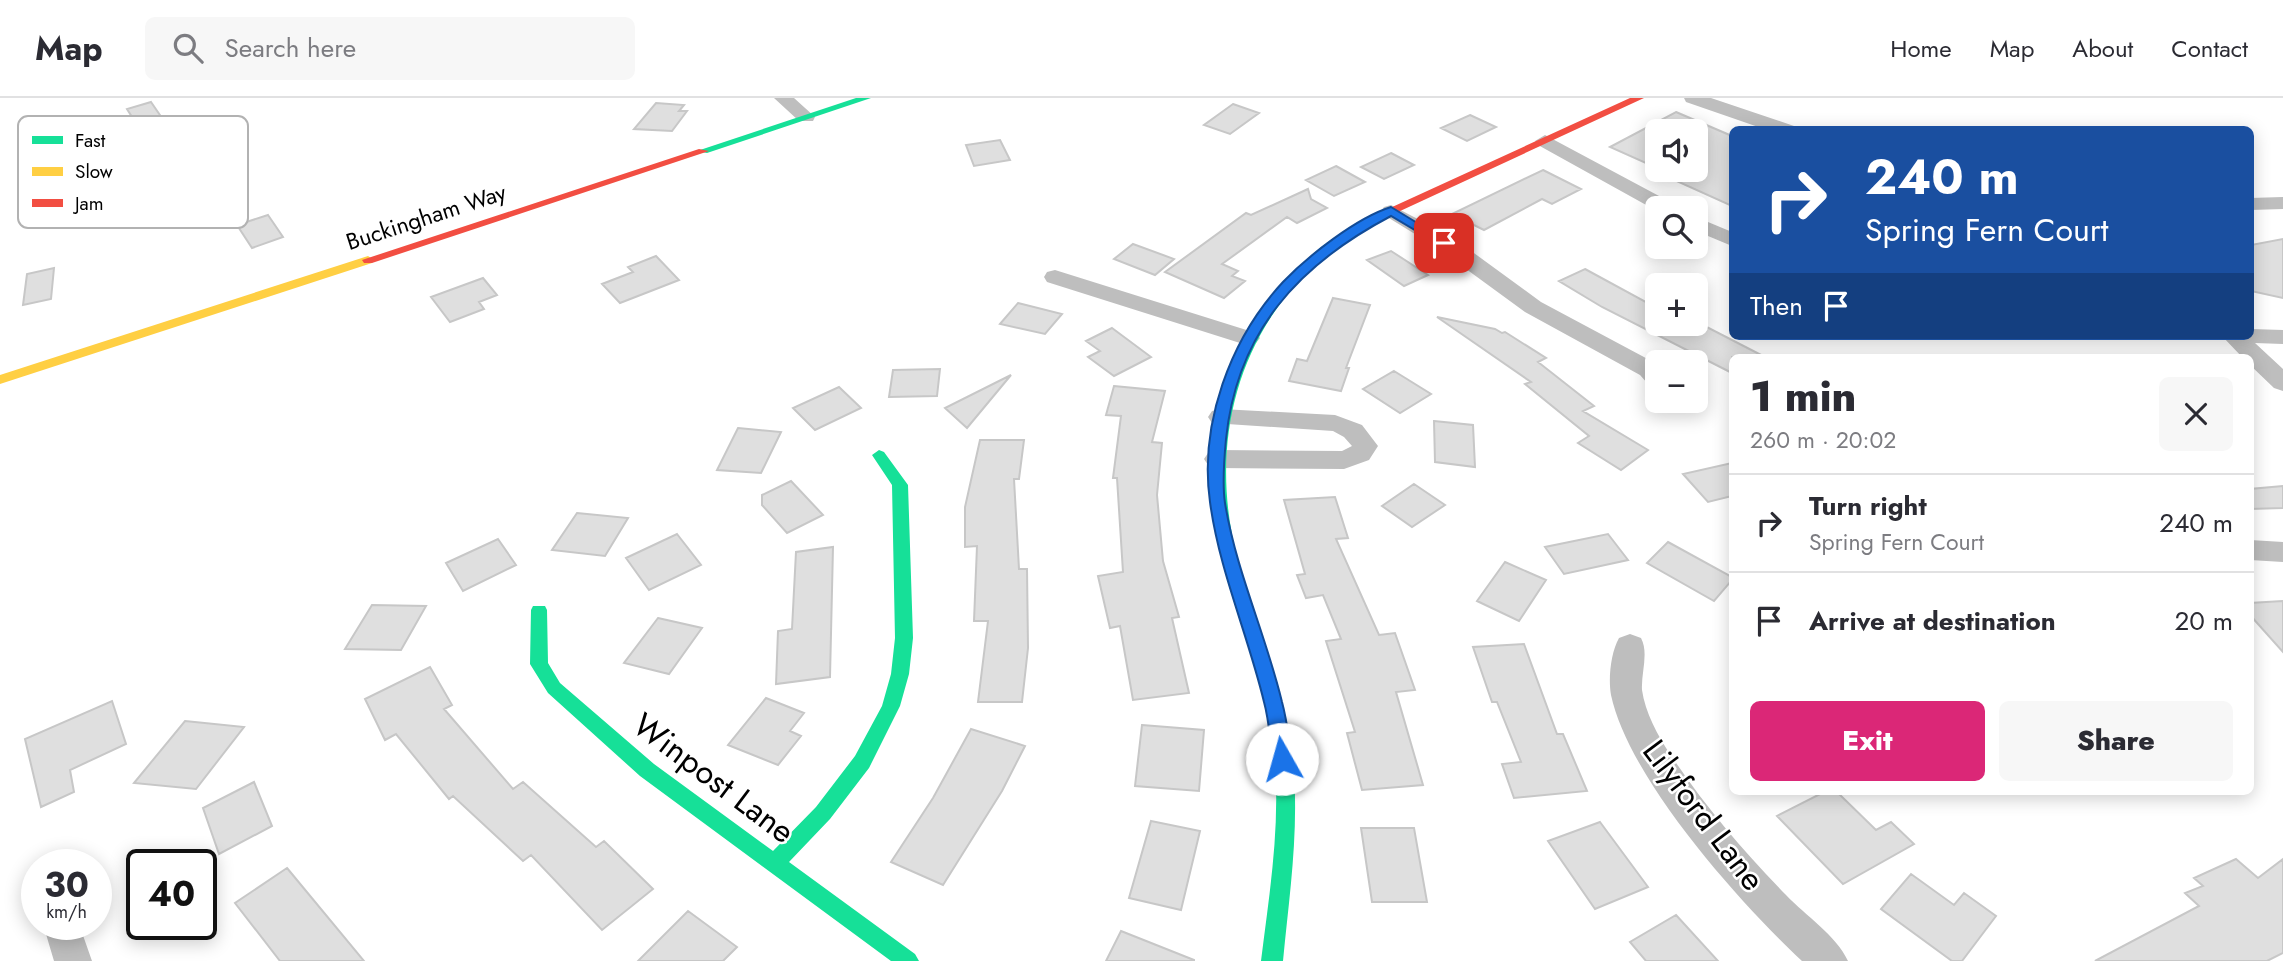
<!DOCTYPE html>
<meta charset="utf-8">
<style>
body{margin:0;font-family:Jost,sans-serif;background:#f7f7f7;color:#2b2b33;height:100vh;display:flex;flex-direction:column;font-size:26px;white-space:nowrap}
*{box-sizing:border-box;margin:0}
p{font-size:23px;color:#7c7c81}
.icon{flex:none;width:38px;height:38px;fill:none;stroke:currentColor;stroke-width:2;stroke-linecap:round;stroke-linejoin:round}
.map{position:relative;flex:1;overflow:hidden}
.side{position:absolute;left:1729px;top:256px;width:525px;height:441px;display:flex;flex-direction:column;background:#fff;border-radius:10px;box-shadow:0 4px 18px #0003}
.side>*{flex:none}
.hud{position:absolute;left:1729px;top:28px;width:525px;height:214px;border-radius:10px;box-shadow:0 4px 18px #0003;background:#1a4fa0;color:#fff;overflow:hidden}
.controls{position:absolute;left:1645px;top:21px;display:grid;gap:14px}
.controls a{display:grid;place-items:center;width:63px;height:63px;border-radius:10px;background:#fff;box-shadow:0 4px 18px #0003;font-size:35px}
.speed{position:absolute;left:21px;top:751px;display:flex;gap:14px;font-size:35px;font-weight:700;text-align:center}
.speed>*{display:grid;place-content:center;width:91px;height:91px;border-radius:50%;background:#fff;box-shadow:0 4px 18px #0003;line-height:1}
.speed small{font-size:18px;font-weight:400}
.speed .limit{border:4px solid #111;border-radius:10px;background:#fff;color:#111}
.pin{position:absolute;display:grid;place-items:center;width:60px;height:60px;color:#fff;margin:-30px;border-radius:14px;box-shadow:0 4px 10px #0006}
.me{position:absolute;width:77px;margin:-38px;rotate:353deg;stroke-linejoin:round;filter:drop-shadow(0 0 5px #0008)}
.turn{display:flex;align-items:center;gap:24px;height:147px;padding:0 21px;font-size:32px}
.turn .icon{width:91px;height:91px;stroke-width:2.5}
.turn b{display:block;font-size:49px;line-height:60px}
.then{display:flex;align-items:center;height:66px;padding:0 21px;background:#0003;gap:14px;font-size:26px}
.round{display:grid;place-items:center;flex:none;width:74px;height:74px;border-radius:10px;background:#f7f7f7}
.summary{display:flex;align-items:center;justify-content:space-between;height:119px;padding:0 21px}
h1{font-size:42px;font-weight:800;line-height:52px}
.button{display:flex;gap:14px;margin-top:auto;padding:14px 21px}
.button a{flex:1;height:80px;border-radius:10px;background:#db2777;color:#fff;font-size:28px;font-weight:800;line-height:80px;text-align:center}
.button a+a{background:#f7f7f7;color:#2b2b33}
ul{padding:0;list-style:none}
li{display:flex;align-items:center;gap:21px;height:98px;padding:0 21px;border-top:2px solid #e1e1e2}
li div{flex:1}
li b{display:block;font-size:26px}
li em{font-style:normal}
header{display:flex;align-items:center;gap:42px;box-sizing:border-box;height:98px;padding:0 35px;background:#fff;border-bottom:2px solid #e1e1e2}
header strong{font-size:33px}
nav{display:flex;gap:38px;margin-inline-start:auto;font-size:24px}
.search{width:490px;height:63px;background:#f7f7f7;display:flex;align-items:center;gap:18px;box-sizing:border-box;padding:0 24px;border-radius:10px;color:#7c7c81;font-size:26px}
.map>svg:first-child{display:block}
.building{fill:#dfdfdf;stroke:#c7c7c7;stroke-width:2}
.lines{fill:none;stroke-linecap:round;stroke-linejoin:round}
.street{fill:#bebebe;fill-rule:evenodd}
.fast{fill:#16e098;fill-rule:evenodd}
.slow{fill:#ffcf43;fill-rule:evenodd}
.jam{fill:#f24e42;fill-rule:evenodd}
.route{fill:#1a73e8;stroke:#114b97;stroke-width:2}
.labels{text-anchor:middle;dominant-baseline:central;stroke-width:5;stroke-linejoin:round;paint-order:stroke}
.far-street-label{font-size:23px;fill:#000;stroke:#fff}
.near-street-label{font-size:33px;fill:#000;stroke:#fff}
.key{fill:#fff;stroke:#b2b2b2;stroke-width:2}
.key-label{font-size:19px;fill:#000}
</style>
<header>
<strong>Map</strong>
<div class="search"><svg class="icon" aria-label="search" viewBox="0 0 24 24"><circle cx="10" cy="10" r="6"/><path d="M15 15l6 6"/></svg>Search here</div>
<nav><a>Home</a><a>Map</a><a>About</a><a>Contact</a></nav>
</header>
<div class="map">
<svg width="2283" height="863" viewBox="0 0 2283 863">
<rect width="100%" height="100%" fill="#fff"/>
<path class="building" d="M151 4 164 23 139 30 127 11Z
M656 5 684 7 679 13H687L672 33 634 31Z
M1233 6 1259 15 1230 36 1204 27Z
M1676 14 1732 38V108L1661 76 1664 73 1660 72H1696V33H1657V70L1610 49Z
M1470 17 1496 29 1467 43 1441 30Z
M1000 42 1010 62 974 68 966 47Z
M1391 55 1414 67 1384 81 1361 69Z
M1336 68 1365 84 1334 98 1306 82Z
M1543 72 1581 91 1552 106 1542 101 1484 132 1452 116Z
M1308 91 1311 101 1327 110 1297 125 1287 119 1222 166 1238 173 1232 178 1245 183 1224 200 1165 174 1246 115 1251 117Z
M268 117 283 139 252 150 237 127Z
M2283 141V200L2251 193V147Z
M1133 146 1174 161 1155 177 1114 161Z
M1391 153 1428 177 1404 188 1367 162Z
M656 158 679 182 620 205 602 186 633 174 628 169Z
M54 170 51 201 23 207 27 176Z
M1585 171 1657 210V226H1701L1765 259H1732V275L1602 209 1559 183Z
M483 180 497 197 479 204 484 211 450 224 431 199Z
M1333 200 1370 207 1346 270H1349L1341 293 1289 283 1297 261 1307 263Z
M1018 205 1062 216 1045 236 1000 226Z
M1437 219 1495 231 1502 235 1505 234 1546 260 1538 264 1594 308 1583 313 1648 352 1621 372 1578 345 1589 338 1525 286 1531 284Z
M1112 230 1151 259 1114 278 1088 259 1100 253 1086 243Z
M940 271 937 298 889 299 893 272Z
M1394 273 1431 296 1400 315 1363 291Z
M1011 277 967 330 945 310Z
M1114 288 1165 293 1152 344 1162 345 1157 397 1163 463 1179 519 1172 520 1189 595 1133 602 1120 528 1110 530 1098 478 1123 474 1117 380H1113L1121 318 1106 317Z
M839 289 861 310 815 332 793 310Z
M1434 323 1473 327 1475 369 1435 364Z
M738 330 781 334 761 375 717 372Z
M980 342H1024L1019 381H1014L1019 471H1027L1028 550 1022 604H978L988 523H974L977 448 965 449V409Z
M1732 365V398L1708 404 1683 376Z
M791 383 823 417 787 435 762 407V397Z
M1414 386 1445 407 1412 429 1382 408Z
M2283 388V410L2250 411V391Z
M1335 399 1348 440 1336 441 1379 537 1395 535 1415 592 1396 594 1423 687 1362 692 1347 635 1355 634 1326 543 1341 541 1323 497 1306 500 1297 477 1305 476 1284 402Z
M577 415 628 420 605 458 552 452Z
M677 436 701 467 649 492 626 460Z
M1608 436 1628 462 1564 476 1545 449Z
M498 441 516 467 463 493 446 465Z
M1668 444 1732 479V482L1714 503 1647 465Z
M833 449 830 579 776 586 778 533 792 531 796 454Z
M1505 464 1546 482 1519 523 1477 503Z
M2283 503V554L2250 517V505Z
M372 507 426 508 401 552 345 551Z
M658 520 702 530 669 576 624 565Z
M1524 546 1557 636H1563L1587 693 1514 700 1502 666 1521 664 1497 604H1492L1473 549Z
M430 569 452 607 444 611 513 691 523 684 596 749 604 743 653 791 602 832 531 757 523 763 453 698 449 701 396 636 385 642 365 601Z
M766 600 804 615 790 633 801 638 778 667 728 647Z
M112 603 126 646 70 672 74 694 41 709 25 641Z
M185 623 244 629 196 691 134 685Z
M1142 627 1204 632 1199 693 1135 688Z
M971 631 1025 648 1002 693 943 787 891 764 933 700Z
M254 684 272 728 219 756 203 710Z
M1826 693H1836L1876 732 1891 724 1914 746 1843 786 1777 718Z
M1151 723 1200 733 1181 812 1129 800Z
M1600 724 1648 789 1595 811 1548 743Z
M1361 730H1414L1427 804H1372Z
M2236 761 2258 780 2283 761V855L2267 863H2095L2199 808 2185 795 2203 788 2194 780Z
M287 770 364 863H280L235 805Z
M1911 776 1954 807 1964 795 1996 818 1962 863H1952L1881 811Z
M688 813 737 849 723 863H638Z
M1676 817 1718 863H1646L1630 844Z
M1121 833 1194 862V863H1106Z"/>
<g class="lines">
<path class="street" d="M774 0H794L815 19 813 23H799Z
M1684 0H1711L1794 28 1796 32H1767L1686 4Z
M1545 37 1674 106 1677 110H1657V113L1538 47 1535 43Z
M2283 99V111L2250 112V100Z
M1391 107 1452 139 1541 204 1657 266V289L1648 286 1640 277 1525 214 1436 149 1384 117 1381 113 1384 109Z
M1696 119 1732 134V148L1696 133Z
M1055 172 1256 235 1260 240 1256 245H1240L1047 184 1044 179 1047 174Z
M2250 231 2283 232V246L2255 245 2283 271V293L2274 290 2250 267V259H2242L2222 238H2250Z
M1221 311 1335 317 1362 327 1378 348 1369 362 1344 371 1217 370 1208 367 1204 361 1208 355 1217 352 1342 353 1352 348 1344 339 1333 333 1212 325 1208 319 1212 313Z
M2250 442 2283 444V464L2250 462Z
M1630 536 1641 540C1649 555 1641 575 1642 592 1645 614 1658 638 1670 656 1704 707 1743 753 1786 797 1806 818 1836 837 1848 863H1802C1739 804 1629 681 1611 597 1608 580 1611 554 1619 540Z
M43 826H79L92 863H54Z"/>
<path class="fast" d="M856 0H871L707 55 697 53Z
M1345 135 1349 136V142C1326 160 1301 178 1283 202 1225 278 1214 373 1238 463 1254 523 1280 580 1290 641 1302 715 1290 790 1283 863H1261C1270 790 1283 715 1272 641 1264 589 1244 539 1229 488 1200 390 1203 296 1264 210 1280 188 1319 144 1345 135Z
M879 352 884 354 908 387 913 540 909 576 900 608 869 670 830 721 789 764 915 856 919 863H891L640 678 548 595 530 566 531 512 533 508H545L547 512 548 565 560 585 654 666 773 753 816 709 855 658 882 608 891 576 895 540 892 387 872 357Z"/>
<path class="slow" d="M368 158 374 162 372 165 0 286V277Z"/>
<path class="jam" d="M1630 0H1644L1398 114 1349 142H1341L1339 139 1390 110Z
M699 51 709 53 372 165H364L362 162Z"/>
</g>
<path class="route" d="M1391 109 1450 145 1440 147 1391 118C1298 167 1237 234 1226 341 1224 362 1222 385 1225 405 1236 473 1266 537 1282 604 1287 622 1289 642 1292 661L1289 667 1282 669 1276 667 1273 661C1270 642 1269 622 1264 604 1248 537 1219 472 1210 404 1199 326 1230 241 1283 184 1308 158 1356 120 1391 109Z"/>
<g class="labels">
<g class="far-street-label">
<text transform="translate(426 119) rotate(-18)">Buckingham Way</text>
</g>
<g class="near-street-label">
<text transform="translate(714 680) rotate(37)">Winpost Lane</text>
<text transform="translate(1704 717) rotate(53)">Lilyford Lane</text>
</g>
</g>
<rect x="18" y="18" width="230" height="112" rx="10" class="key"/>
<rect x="32" y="38" width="31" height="8" fill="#16e098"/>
<rect x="32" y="69" width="31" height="9" fill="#ffcf43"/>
<rect x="32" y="101" width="31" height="8" fill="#f24e42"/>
<g class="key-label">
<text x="75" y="49">Fast</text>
<text x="75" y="80">Slow</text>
<text x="75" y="112">Jam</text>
</g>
</svg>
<div class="controls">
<a><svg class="icon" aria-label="sound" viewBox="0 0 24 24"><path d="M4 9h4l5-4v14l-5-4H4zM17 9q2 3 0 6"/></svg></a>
<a><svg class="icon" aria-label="search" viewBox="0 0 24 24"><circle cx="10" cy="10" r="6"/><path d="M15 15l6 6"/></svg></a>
<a>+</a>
<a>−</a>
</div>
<div class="speed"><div>30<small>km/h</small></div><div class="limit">40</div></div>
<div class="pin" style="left:1444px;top:145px;background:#d93025"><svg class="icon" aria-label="arrive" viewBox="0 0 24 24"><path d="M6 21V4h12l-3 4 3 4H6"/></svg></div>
<svg class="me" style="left:1282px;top:661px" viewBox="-20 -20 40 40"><circle r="19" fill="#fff"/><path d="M0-13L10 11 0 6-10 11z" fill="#1a73e8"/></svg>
<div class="hud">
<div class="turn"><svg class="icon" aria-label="right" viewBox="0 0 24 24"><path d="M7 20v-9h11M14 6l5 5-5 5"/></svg><div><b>240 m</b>Spring Fern Court</div></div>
<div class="then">Then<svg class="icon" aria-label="arrive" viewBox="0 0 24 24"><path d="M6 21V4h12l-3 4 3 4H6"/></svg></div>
</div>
<section class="side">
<div class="summary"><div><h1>1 min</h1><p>260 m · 20:02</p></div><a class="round"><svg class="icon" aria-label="close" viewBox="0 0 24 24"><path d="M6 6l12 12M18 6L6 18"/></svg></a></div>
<ul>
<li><svg class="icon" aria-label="right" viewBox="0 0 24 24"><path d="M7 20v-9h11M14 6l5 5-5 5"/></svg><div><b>Turn right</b><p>Spring Fern Court</p></div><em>240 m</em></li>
<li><svg class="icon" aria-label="arrive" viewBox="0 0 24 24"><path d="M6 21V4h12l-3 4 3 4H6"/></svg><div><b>Arrive at destination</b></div><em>20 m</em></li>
</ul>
<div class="button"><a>Exit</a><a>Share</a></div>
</section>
</div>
